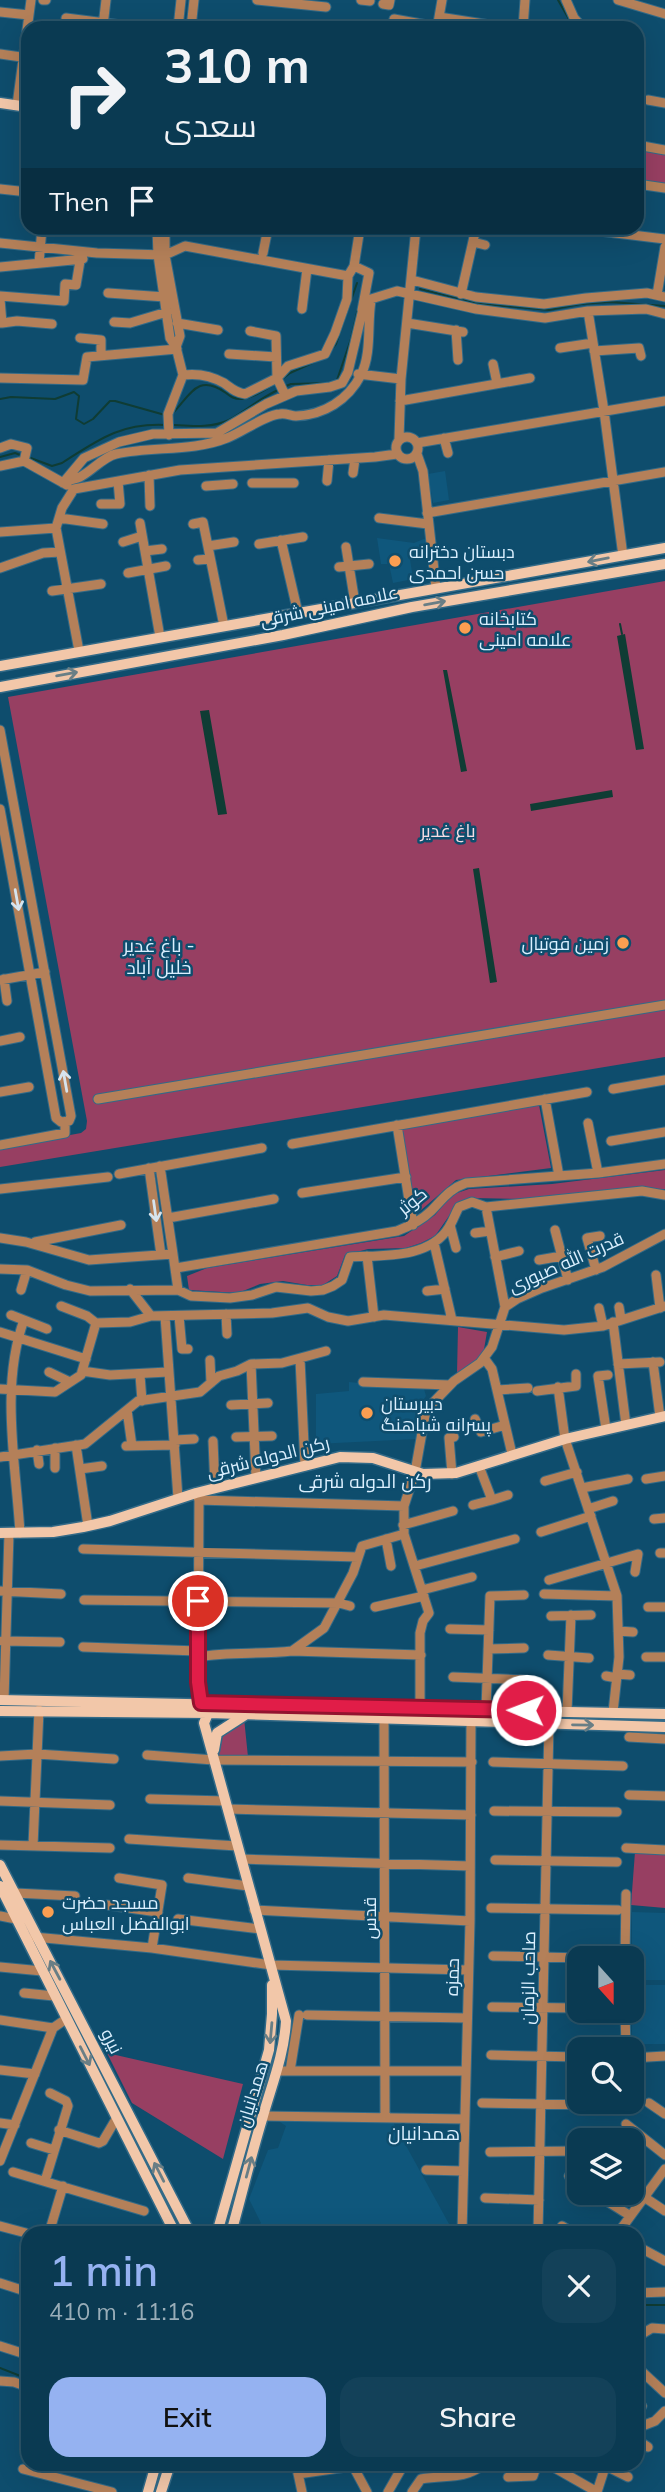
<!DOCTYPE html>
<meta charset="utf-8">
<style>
body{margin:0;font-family:Mulish,Cairo,sans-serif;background:#134159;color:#f1f3f6;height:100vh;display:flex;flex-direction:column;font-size:26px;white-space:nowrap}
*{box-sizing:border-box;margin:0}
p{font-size:23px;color:#99adb8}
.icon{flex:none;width:38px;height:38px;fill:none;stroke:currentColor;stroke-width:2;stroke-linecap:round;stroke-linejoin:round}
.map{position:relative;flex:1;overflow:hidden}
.panel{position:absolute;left:21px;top:2226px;width:623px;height:245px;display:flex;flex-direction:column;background:#0a3a52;border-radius:21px;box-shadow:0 7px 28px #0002,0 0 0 2px #2a5469}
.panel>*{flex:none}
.banner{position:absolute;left:21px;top:21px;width:623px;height:214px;border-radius:21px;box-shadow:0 7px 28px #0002,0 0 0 2px #2a5469;background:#0a3a52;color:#f1f3f6;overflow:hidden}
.needle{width:46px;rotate:159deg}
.controls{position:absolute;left:567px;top:1946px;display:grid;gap:14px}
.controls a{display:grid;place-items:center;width:77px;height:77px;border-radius:14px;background:#0a3a52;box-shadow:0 7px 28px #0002,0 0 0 2px #2a5469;font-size:35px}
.pin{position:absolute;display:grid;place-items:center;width:60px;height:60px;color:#fff;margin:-30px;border:4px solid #fff;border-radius:50%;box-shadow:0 2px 7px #0007}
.me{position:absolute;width:77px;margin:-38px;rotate:271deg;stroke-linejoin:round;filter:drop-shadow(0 0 5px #0008)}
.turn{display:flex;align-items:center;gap:24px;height:147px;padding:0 28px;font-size:32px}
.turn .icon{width:91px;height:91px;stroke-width:2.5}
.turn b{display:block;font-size:49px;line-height:60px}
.then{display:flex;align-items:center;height:66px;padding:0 28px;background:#0003;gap:14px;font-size:26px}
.round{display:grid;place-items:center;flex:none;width:74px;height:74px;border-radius:21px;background:#134159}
.summary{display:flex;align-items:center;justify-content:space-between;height:119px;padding:0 28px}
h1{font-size:42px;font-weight:600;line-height:52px;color:#95b2f1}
.action{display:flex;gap:14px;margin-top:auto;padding:14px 28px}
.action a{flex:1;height:80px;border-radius:21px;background:#95b2f1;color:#111;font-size:28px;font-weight:600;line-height:80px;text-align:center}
.action a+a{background:#134159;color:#f1f3f6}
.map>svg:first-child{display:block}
.built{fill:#0f577c}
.green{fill:#973f62}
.water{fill:#0f3c34}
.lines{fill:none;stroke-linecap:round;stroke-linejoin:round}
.stream{stroke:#0f3c34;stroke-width:2}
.minor-casing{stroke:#336a87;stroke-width:11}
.major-casing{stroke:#336a87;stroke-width:13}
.minor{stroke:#b48059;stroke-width:9}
.major{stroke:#f2c7a9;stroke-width:10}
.oneway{stroke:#697e85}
.oneway2{stroke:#d6e4ee}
.route-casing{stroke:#92132f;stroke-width:18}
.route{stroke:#e11d48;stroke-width:12}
.poi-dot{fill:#fb9e51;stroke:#0e4d6d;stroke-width:2.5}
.labels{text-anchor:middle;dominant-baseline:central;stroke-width:5;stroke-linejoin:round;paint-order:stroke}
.poi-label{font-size:18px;fill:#daeffe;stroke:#0e4d6d;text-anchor:start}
.street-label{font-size:18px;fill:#daeffe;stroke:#0e4d6d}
.park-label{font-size:18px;fill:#f7dce4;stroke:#0e4d6d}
.neighbourhood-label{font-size:19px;fill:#daeffe;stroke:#0e4d6d}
</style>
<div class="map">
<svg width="665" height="2492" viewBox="0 0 665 2492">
<rect width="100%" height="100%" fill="#0e4d6d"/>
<path class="built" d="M445 471 449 500 433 503 428 474Z
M377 538 414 543 426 538 428 555 410 559 413 579 393 583 389 564H381Z
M349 1382 424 1389 426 1396 418 1408 416 1439 316 1444V1394L349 1391Z
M632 1912 665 1913V1980H632Z
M632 1985H665V2044H632Z
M277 2120 393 2122 454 2233H251L261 2223 249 2199 268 2150 278 2148 286 2126Z"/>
<path class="green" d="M637 149 665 153V184L637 180Z
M665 581V1057L0 1167V1148L81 1133 86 1129 87 1121 8 697Z
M539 1105 551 1168 456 1180 413 1217 400 1129Z
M665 1170V1189H622L520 1199 473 1198 458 1203 435 1236 421 1243 406 1248 368 1249 345 1255 337 1276 323 1285H307L283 1281 260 1284 238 1293 189 1290 187 1276 207 1268 404 1236 435 1215 451 1195 469 1189 552 1184Z
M458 1327 487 1332 483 1355 457 1374Z
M244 1718 248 1757H217L220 1735Z
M635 1852 665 1854V1908L631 1905Z
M107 2053 243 2084 223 2159 132 2103Z"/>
<path class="water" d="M625 634 644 749 636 750 617 636Z
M443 670H447L467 771 461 772Z
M209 710 227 814 218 815 200 711Z
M612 790 613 797 531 811 530 804Z
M479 868 497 982 490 983 473 869Z"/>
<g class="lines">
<path class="stream" d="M558 0 574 28
M420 289 482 304 549 310 581 304 610 302 665 306
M331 350 336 344 357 283
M281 380 290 373 319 360
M337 380 351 339 361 295
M286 386 291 384 329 383
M0 399 11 397 55 399 74 392 79 396 76 419 84 424 93 419 110 401H115L165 415
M173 413C191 394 198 373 226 393 231 397 234 399 241 399 252 399 267 389 276 383
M174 425C192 426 212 428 229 420 246 411 260 398 278 390
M0 457 15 453 23 456
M28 457 52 466 62 463C98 440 120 423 165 425
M620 624 622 634
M637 2305H665
M0 2368 28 2379"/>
<g class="minor-casing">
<path id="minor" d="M43 0H46
M257 0 326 7
M361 0 370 1
M566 0 574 18 583 28
M618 0 665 14
M383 4 389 5 390 0
M0 12 29 15
M439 17 509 28
M66 18 137 27
M394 19 438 27
M438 23 442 0
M103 26 106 0
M178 28 181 0
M191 28 194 0
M523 28 525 0
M0 54 28 58
M648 100 665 103
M17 105 31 0
M637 145 665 150
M637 184 665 188
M0 189 28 192
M157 228 158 255 170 338 176 347 183 375 168 414 169 435
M165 228V255L180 336 176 347
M453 228H455
M583 229 665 239
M473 242 485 245
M0 243 97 253 165 255 185 246 348 276
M263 253 268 228
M39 263 42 228
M354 266 369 273 362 310
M0 267 83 259
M412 280 476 297 544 304 586 298 647 293 665 297
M108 293 165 297
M461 294 476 228
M657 295 665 247
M0 296 64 301 65 284 76 285 80 261
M0 299 2 323H0
M302 309 307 269
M588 311 604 411 623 556
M114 322 130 323 167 312
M2 323 17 321 52 324
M177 323 218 330
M407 323 463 332
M456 330 458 360
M250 331 276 336 277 378 285 395
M80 338 101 340V355
M560 348 593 343
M594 351 639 348 641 356
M229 354 276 357
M493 364 497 383
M358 374 401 379
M183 375C198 373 210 375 224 383 231 388 236 393 245 394L277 378 288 366 325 354 335 333 347 299 348 276 354 266 360 228
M0 378 83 380 87 357 177 349
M400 401 530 378
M396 448a11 11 0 1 1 22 0a11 11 0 1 1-22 0Z
M444 438 448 453
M399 439 401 379 416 228
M417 443 665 401
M0 448 11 444 27 448 24 461
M417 454 423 471 436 588
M0 466 24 461 67 485
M353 473 355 459
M149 475 150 506
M327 481 329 460
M65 482C70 480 75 479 80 477 92 471 103 457 116 454 153 446 192 452 227 438 241 433 267 414 280 414 286 413 291 416 296 416 324 415 348 400 361 375 372 353 367 324 371 301
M63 483 84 458 119 442 153 434 217 433 266 404 296 391 330 387 342 383 348 372 362 313 371 299 397 291 476 309 545 318 588 311 646 309 665 314
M252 483H294
M206 486 233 484
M101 504H120L118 481
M427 513 665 472
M59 518 103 524
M379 518 428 524
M140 523 160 637
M193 524 203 522 224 626
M0 532 56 528
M281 540 298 613
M123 542 142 536
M259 544 303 537
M208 546 234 542
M346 547 355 603
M145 551 162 549
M198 560 210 559
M339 567 369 564
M0 568 43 553 60 552
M128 573 166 566
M52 591 101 584
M79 651 56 528 62 508 74 489 180 470 375 457 397 454
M0 730 71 1116 69 1121 61 1122 56 1118 0 809
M4 979 7 1001
M0 980 45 972
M0 1041 20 1037
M613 1089 665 1080
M0 1092 29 1087
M98 1099 665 1005
M545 1099 559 1176
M588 1123 598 1173
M397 1125 413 1225
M611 1141 665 1132
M292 1144 587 1092
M0 1145 65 1133V1122
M160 1166 173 1254
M149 1168 161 1255
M119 1174 262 1148
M0 1189 108 1177
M302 1193 406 1177
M486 1207 505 1307
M168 1218 274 1199
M450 1225 456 1248
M555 1230 568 1280
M475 1233 490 1231
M0 1238 26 1242 89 1260 173 1254 178 1290
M35 1242 121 1225
M434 1243 452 1320
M367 1256 374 1317
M495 1257 519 1251
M539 1260 562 1256
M176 1268 397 1231C410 1226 421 1221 431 1211 443 1199 449 1189 466 1183L598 1173 665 1164
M0 1269 27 1270 66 1285 90 1291 178 1290 191 1296 230 1298 252 1295 276 1287 311 1291 323 1290 333 1286 342 1280 350 1257C382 1255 430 1259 449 1227 453 1221 455 1214 459 1207L472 1202 486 1207 642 1191 665 1195
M596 1270 587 1238 600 1236
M656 1275 660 1308
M130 1289 151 1316
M21 1290 27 1270
M427 1291 445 1289
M61 1306 87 1316 96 1323
M619 1307 621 1319
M599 1308 603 1326
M226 1314 227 1334
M11 1315 47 1329
M165 1316 178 1498
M179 1316 182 1349H188
M613 1322 626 1425
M96 1323 130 1322 151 1316 272 1313 308 1308 328 1317 348 1321 384 1315 564 1330 603 1326 665 1306
M0 1332 86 1359
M484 1358 492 1369 512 1454
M300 1359 305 1466
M210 1360 211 1383
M653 1362 660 1417
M251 1364 256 1478
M618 1364 660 1362
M82 1371 110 1375 168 1372
M49 1372 70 1382
M140 1375 142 1401
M363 1382 450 1385
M558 1387 565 1439 617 1596 619 1657 613 1712
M0 1389 55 1392 81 1375 96 1323
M497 1390 528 1388
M537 1391 576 1386V1374
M231 1405 268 1403
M127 1410 132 1446
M475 1419 481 1432 505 1425
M606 1429 598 1376 608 1375
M236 1437 272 1436
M175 1440 194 1439
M213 1441 215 1488
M76 1445 88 1526
M126 1446 175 1445
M55 1448V1468
M37 1450 39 1464
M0 1457 85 1444 138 1401 200 1392 219 1376 237 1371 251 1364 282 1363 326 1351
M80 1469 102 1466
M452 1474 449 1438 454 1437
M646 1479 665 1476
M545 1481 577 1472
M582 1488 628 1479
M196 1493 199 1500 198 1686 201 1691V1703
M199 1500 404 1506
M492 1500 508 1495
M473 1505 492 1500 479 1466
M588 1509 613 1501
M654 1519 665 1518
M403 1525 453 1511
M541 1532 591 1516
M20 1533C16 1465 0 1385 24 1320
M386 1539 391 1566
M83 1549 358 1557
M660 1553H665
M415 1566 515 1539
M549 1580 638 1554 635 1572
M422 1590 472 1577
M0 1591 61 1594
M544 1594 617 1596
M84 1600 339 1603 350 1606
M375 1607 424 1596
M648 1607H665
M551 1616 591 1615
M450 1629 489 1630
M618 1631 633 1632
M2 1641 60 1642
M83 1647 198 1651
M488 1649 524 1648
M292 1651 324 1628 353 1573 362 1546 404 1534
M548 1655 589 1658
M198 1657C229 1651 260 1655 292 1651L421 1655
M646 1657H665
M617 1674 630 1675
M606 1676 617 1678
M453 1677 526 1680
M4 1700 9 1533
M420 1709V1633L423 1621 429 1613 404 1534V1506L415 1472 426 1410 454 1381 480 1363 492 1347 505 1307 517 1299 542 1288 603 1267 665 1234
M486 1709 490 1596 524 1595
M567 1711 571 1615
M384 1719 385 2118
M629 1737 665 1739
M147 1755 214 1760 472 1762
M0 1756 37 1754 114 1759
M493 1762 623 1766
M629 1795 665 1796
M150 1799 225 1801
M0 1801 110 1805
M228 1809 471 1815
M494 1811 617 1812
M129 1839 237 1846
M0 1845 110 1848
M33 1846 39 1710
M626 1848 665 1850
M241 1859 470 1866
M495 1860 617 1862
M119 1878 162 1885 152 1948
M188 1878 248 1886
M15 1893 75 1896
M107 1905 158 1912
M491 1908 618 1910
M254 1910 470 1921
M0 1916 16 1919
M178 1919 260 1929
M34 1937 152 1948 271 1965 467 1970
M493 1956 585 1958
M625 1958 626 1894
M0 1967 42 1971
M24 1993 54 1996
M492 2007 579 2008
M625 2011 626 2049
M307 2015 466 2018
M0 2020 53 2028
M491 2055 579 2057
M632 2058 665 2056
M0 2070 35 2074
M278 2071H465
M290 2071 299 2015
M482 2103 618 2105 627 2102
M649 2103 665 2114
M263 2116 464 2119
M0 2123 15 2125
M626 2124 665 2155
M59 2130 99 2143 103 2141 116 2119
M31 2143 54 2150
M490 2152 577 2151
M0 2161 53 2028 66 2019
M426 2170 463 2171
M13 2172 144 2211
M569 2176 579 2183
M45 2181 68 2106 66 2101 50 2093
M632 2183 647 2194
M594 2193 629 2215
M644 2197 665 2211
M485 2198 539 2200
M0 2226 26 2233
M562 2226 573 2233
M49 2233 63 2186
M462 2233 470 1921 471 1722
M538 2233 549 1724
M618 2233 665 2169
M637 2246 665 2261
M0 2283 28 2292
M637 2293 665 2292
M637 2337 652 2328 665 2329
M0 2346 28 2355
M637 2367 665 2393
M0 2381 14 2382 28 2387
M637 2402 642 2406
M637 2428 655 2421 665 2411
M637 2440 648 2447
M296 2464 302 2492
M352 2464 367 2492
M548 2464 597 2492
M606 2466 628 2477
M23 2469 112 2492
M298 2474 353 2466
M508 2477 533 2476 537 2464
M388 2492 404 2464
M412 2492 421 2479C447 2474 461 2481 485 2464
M597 2492 606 2464"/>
</g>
<g class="major-casing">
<path id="major" d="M0 103 28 107
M0 666 665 548
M0 687 283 635 412 607 665 564
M0 1533 53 1532 83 1527 110 1521 196 1493 340 1457 373 1458 423 1474 456 1473 565 1439 665 1416
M0 1700 665 1714
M0 1711 209 1713 665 1727
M209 1711 204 1723 286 2021C284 2055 272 2084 263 2116 251 2155 242 2194 231 2233
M214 1750 217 1733 245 1715
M0 1865 190 2233
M0 1886 175 2233
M217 2233 269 2050 272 2014V1985
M148 2492 156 2464
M161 2492 170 2464"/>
</g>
<use href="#minor" class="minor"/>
<use href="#major" class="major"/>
</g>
<defs><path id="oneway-shaft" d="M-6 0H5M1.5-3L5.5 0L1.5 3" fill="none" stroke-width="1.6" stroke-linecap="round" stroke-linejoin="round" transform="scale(1.75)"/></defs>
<g class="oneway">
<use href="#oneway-shaft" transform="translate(598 560) rotate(169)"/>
<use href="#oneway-shaft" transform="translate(435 603) rotate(-10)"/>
<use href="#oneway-shaft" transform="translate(67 674) rotate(-10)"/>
<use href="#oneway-shaft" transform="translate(583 1725) rotate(1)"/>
<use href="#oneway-shaft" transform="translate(55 1970) rotate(-118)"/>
<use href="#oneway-shaft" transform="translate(271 2033) rotate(95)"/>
<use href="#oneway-shaft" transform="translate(85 2056) rotate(63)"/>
<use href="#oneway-shaft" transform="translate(249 2167) rotate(-75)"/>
<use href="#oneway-shaft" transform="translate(159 2172) rotate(-117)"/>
</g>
<g class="oneway2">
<use href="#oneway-shaft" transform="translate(17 900) rotate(80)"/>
<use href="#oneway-shaft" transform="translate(65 1081) rotate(-100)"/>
<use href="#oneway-shaft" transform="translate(155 1211) rotate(82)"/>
</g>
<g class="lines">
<g class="route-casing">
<path id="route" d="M198 1601V1682L201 1703 526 1710"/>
</g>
<use href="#route" class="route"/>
</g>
<g class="poi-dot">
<circle cx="395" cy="561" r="7"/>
<circle cx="465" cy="628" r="7"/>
<circle cx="623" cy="943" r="7"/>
<circle cx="367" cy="1413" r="7"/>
<circle cx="48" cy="1912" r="7"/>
</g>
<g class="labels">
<g class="poi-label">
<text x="409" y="551">دبستان دخترانه<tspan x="409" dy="21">حسن احمدی</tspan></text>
<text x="479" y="618">کتابخانه<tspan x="479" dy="21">علامه امینی</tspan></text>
<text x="609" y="943" text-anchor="end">زمین فوتبال</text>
<text x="381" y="1403">دبیرستان<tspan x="381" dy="21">پسرانه شباهنگ</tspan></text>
<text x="62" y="1902">مسجد حضرت<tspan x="62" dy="21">ابوالفضل العباس</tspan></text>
</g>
<g class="street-label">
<text transform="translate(329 606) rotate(-12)">علامه امینی شرقی</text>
<text transform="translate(412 1201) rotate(-39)">کوثر</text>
<text transform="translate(566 1262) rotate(-24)">قدرت الله صبوری</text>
<text transform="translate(268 1457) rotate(-14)">رکن الدوله شرقی</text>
<text transform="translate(369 1918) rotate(-90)">قدس</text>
<text transform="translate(452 1977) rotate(-88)">حمزه</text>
<text transform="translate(528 1978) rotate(-89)">صاحب الزمان</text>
<text transform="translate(112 2041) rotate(63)">نیرو</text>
<text transform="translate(252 2094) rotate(-73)">همدانیان</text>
</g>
<g class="park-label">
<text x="448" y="830">باغ غدیر</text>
</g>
<g class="neighbourhood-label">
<text x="159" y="945">باغ غدیر -<tspan x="159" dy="22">خلیل آباد</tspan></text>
<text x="365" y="1481">رکن الدوله شرقی</text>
<text x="424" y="2133">همدانیان</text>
</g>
</g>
</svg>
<div class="controls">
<a><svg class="needle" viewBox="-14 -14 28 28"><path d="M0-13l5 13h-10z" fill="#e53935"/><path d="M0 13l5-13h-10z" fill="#99adb8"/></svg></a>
<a><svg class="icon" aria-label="search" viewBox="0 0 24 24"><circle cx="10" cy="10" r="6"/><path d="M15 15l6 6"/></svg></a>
<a><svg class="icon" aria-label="layers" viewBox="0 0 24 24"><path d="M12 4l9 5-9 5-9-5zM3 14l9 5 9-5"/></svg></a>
</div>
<div class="pin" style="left:198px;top:1601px;background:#d93025"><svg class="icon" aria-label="arrive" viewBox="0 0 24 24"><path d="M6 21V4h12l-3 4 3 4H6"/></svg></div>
<svg class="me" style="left:526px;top:1710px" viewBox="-20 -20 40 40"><circle r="17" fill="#e11d48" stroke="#fff" stroke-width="3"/><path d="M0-11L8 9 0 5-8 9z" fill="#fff"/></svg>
<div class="banner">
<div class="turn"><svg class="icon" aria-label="right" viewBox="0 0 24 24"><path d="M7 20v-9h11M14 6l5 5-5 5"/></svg><div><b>310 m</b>سعدی</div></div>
<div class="then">Then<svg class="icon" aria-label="arrive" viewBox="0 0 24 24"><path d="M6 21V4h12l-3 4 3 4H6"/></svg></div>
</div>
<section class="panel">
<div class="summary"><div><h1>1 min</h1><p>410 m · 11:16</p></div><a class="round"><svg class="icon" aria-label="close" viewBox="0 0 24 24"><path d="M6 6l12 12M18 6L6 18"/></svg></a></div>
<div class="action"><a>Exit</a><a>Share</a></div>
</section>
</div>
